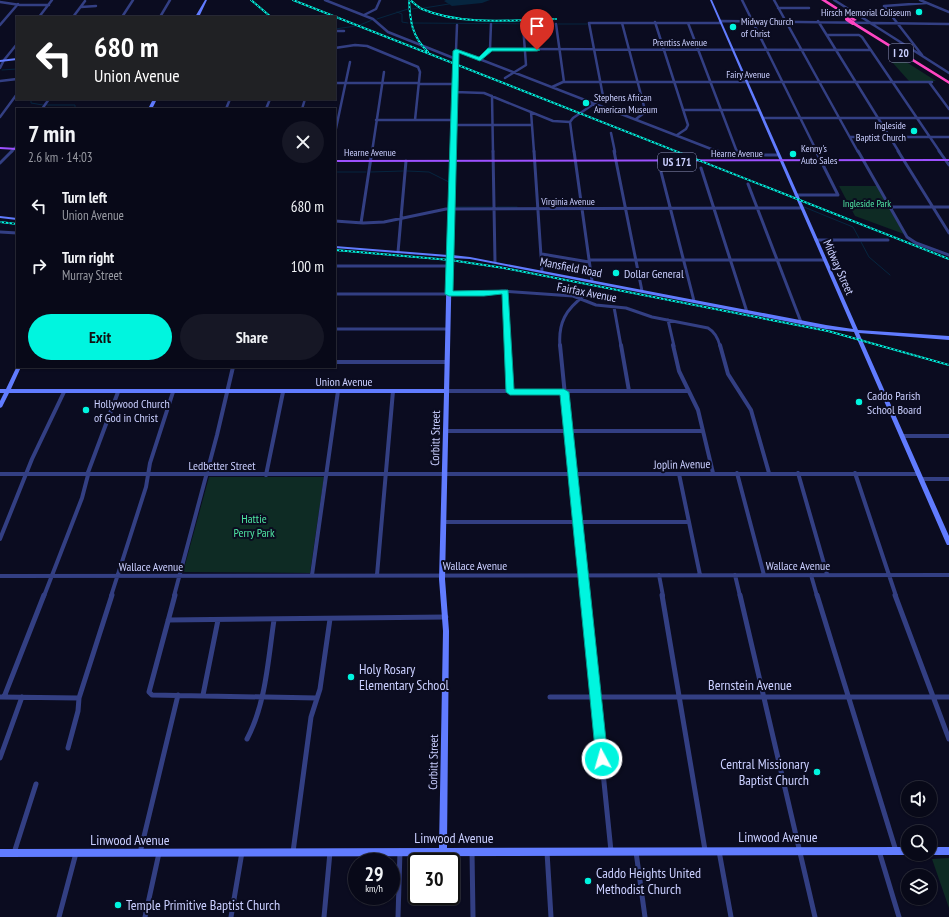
<!DOCTYPE html>
<meta charset="utf-8">
<style>
body{margin:0;font-family:"PT Sans Narrow",sans-serif;background:#161725;color:#f1f3f6;height:100vh;display:flex;flex-direction:column;font-size:15px;white-space:nowrap}
*{box-sizing:border-box;margin:0}
p{font-size:13px;color:#989aa2}
.icon{flex:none;width:22px;height:22px;fill:none;stroke:currentColor;stroke-width:2;stroke-linecap:round;stroke-linejoin:round}
.map{position:relative;flex:1;overflow:hidden}
.side{position:absolute;left:16px;top:108px;width:320px;height:260px;display:flex;flex-direction:column;background:#080918;border-radius:0px;box-shadow:0 1px 3px #0004,0 0 0 1px #292a37}
.side>*{flex:none}
.banner{position:absolute;left:16px;top:16px;width:320px;height:84px;border-radius:0px;box-shadow:0 1px 3px #0004,0 0 0 1px #292a37;background:#202124;color:#fff;overflow:hidden}
.fabs{position:absolute;left:901px;top:781px;display:grid;gap:8px}
.fabs a{display:grid;place-items:center;width:36px;height:36px;border-radius:50%;background:#080918;box-shadow:0 1px 3px #0004,0 0 0 1px #292a37;font-size:20px}
.speed{position:absolute;left:348px;top:853px;display:flex;gap:8px;font-size:20px;font-weight:700;text-align:center}
.speed>*{display:grid;place-content:center;width:52px;height:52px;border-radius:50%;background:#080918;box-shadow:0 1px 3px #0004,0 0 0 1px #292a37;line-height:1}
.speed small{font-size:10px;font-weight:400}
.speed .limit{border:2px solid #111;border-radius:6px;background:#fff;color:#111}
.pin{position:absolute;display:grid;place-items:center;width:34px;height:34px;color:#fff;margin:-41px -17px;border-radius:50% 50% 50% 0;rotate:-45deg;box-shadow:0 0 4px #0007}
.pin .icon{rotate:45deg}
.me{position:absolute;width:44px;margin:-22px;rotate:354deg;stroke-linejoin:round;filter:drop-shadow(0 0 3px #0008)}
.turn{display:flex;align-items:center;gap:14px;height:84px;padding:0 12px;font-size:18px}
.turn .icon{width:52px;height:52px;stroke-width:2.5}
.turn b{display:block;font-size:28px;line-height:34px}
.round{display:grid;place-items:center;flex:none;width:42px;height:42px;border-radius:21px;background:#161725}
.overview{display:flex;align-items:center;justify-content:space-between;height:68px;padding:0 12px}
h1{font-size:24px;font-weight:600;line-height:30px}
.primary-button{display:flex;gap:8px;margin-top:auto;padding:8px 12px}
.primary-button a{flex:1;height:46px;border-radius:24px;background:#00f5df;color:#111;font-size:16px;font-weight:600;line-height:46px;text-align:center}
.primary-button a+a{background:#161725;color:#f1f3f6}
ul{padding:0;list-style:none}
li{display:flex;align-items:center;gap:12px;height:60px;padding:0 12px}
li div{flex:1}
li b{display:block;font-size:15px}
li em{font-style:normal}
.map>svg:first-child{display:block}
.green{fill:#0e2b24}
.water{fill:#06253f}
.lines{fill:none;stroke-linecap:round;stroke-linejoin:round}
.stream{stroke:#06253f;stroke-width:1}
.street-far3{stroke:#333f83;stroke-width:2.5}
.street-far2{stroke:#333f83;stroke-width:3}
.street-far1{stroke:#333f83;stroke-width:4}
.street{stroke:#333f83;stroke-width:5}
.secondary{fill:#617cff;fill-rule:evenodd}
.primary{fill:#9d51ff;fill-rule:evenodd}
.highway{fill:#ff45c2;fill-rule:evenodd}
.rail-casing{stroke:#00f5df;stroke-width:2}
.rail{stroke:#0b0c20;stroke-width:1;stroke-dasharray:2;stroke-linecap:butt}
.street-bridge{stroke:#333f83;stroke-width:2.5}
.highway-bridge{stroke:#ff45c2;stroke-width:4}
.route{fill:#00f5df;stroke:#009f91}
.poi-dot{fill:#00f5df;stroke:#0b0c20;stroke-width:1.5}
.labels{text-anchor:middle;dominant-baseline:central;stroke-width:4;stroke-linejoin:round;paint-order:stroke}
.far-poi-label{font-size:10px;fill:#cacfff;stroke:#0b0c20;text-anchor:start}
.far-street-label{font-size:10px;fill:#cacfff;stroke:#0b0c20}
.far-park-label{font-size:10px;fill:#4fe6a3;stroke:#0b0c20}
.shield{fill:#0b0c20;stroke:#9194bc;stroke-width:1}
.shield-label{font-size:11px;font-weight:bold;fill:#cacfff}
.street-label{font-size:12px;fill:#cacfff;stroke:#0b0c20}
.poi-label{font-size:12px;fill:#cacfff;stroke:#0b0c20;text-anchor:start}
.park-label{font-size:12px;fill:#4fe6a3;stroke:#0b0c20}
.near-poi-label{font-size:14px;fill:#cacfff;stroke:#0b0c20;text-anchor:start}
.near-street-label{font-size:14px;fill:#cacfff;stroke:#0b0c20}
</style>
<div class="map">
<svg width="949" height="917" viewBox="0 0 949 917">
<rect width="100%" height="100%" fill="#0b0c20"/>
<path class="green" d="M895 58H900L936 81H909L892 62Z
M839 186H877L904 234 855 216Z
M209 477H324L310 573 183 572Z
M949 858V908L932 859Z"/>
<path class="water" d="M446 0H490L482 3 452 6 444 1Z"/>
<g class="lines">
<path class="stream" d="M424 8 449 4
M412 9 418 8
M397 12 402 14V22L408 23
M377 19 408 9
M411 23 555 24
M558 24H587
M360 25 372 20
M335 29 356 26
M2 70 17 69
M31 99V103L43 105
M47 105H75V109
M407 171 429 172 449 182
M335 172H366
M371 172 403 171
M454 207H492
M497 207H517
M804 207 853 227 859 238
M861 242 869 257 890 275"/>
<path class="street-far3" d="M325 0 373 19 388 32 456 59
M742 0 817 152
M774 0 858 152
M834 0 866 20
M920 0 949 12
M0 2 20 5H49
M81 7 96 6
M778 8H809
M364 15 376 9 380 0
M39 17 52 0
M73 17 85 1
M122 17 133 0
M160 17 170 0
M720 21 949 24
M818 21 899 152
M655 22 688 125 686 129 677 135
M622 23 645 110 644 113 636 119
M688 23 737 152
M556 24 564 82
M872 24 949 73
M0 25 18 4
M335 31H344
M827 35H859L862 37 940 152
M335 48 355 45 367 46 418 67 420 72 415 120
M490 49 871 50
M456 50 719 152
M922 55 884 6 926 3
M480 59 490 49 491 24
M0 68 4 60 17 44
M505 78 526 65 523 25
M0 81 17 79
M929 82 949 109
M335 83H419
M419 84H455
M552 87 563 82H932
M455 92 484 93 553 121 570 122
M492 96 493 152
M42 109 49 99
M226 109 230 99
M266 109 270 99
M302 109 305 99
M683 110H759
M531 112 534 152
M0 117 17 94
M763 118H949
M376 120H454
M453 125H531
M335 133 350 62
M611 133 615 152
M850 137H949
M11 152 17 146
M372 152 384 72
M452 152 457 25
M574 152 570 122 573 118 601 99 603 96 589 23H721"/>
<path class="street-far2" d="M493 151 495 262
M534 151 542 271
M574 151 592 281
M614 151 642 291
M717 151 728 155H778
M737 151 739 157
M858 151 907 237 916 243 949 255
M898 151 949 233
M939 151 949 165
M452 160V151
M658 160 694 301
M0 163 12 151
M701 168 747 312
M748 184 801 322
M796 195H838L816 151
M890 207H949
M335 221 363 223 384 222 446 209 802 208
M361 223 372 151
M0 232 17 233
M816 240H888
M398 252 406 161
M542 254 589 262
M589 260H825
M335 266H450
M505 291 508 346
M335 294H484L502 291 573 296 596 305 626 308 652 317 708 328C715 332 718 338 720 346
M614 307 621 346
M668 320 674 346
M335 329H448
M560 346C558 323 566 309 584 296"/>
<path class="street-far1" d="M508 345 510 392
M560 345 585 596
M621 345 629 391
M673 345 679 371 698 410 713 473
M720 345 728 374 751 410 769 473
M335 362H447
M447 391H688
M446 431H703
M902 436H949
M737 473 764 575
M798 473 827 574
M855 473 896 596
M0 474H919
M679 474 700 575
M87 475 118 392
M266 475 283 392
M921 479H949
M444 522H689
M0 539 32 459 64 392
M312 575 338 391
M377 575 393 391
M659 575 663 596
M735 575 740 596
M811 575 817 596
M0 576 949 575
M44 596 82 498 88 475
M111 596 146 487 150 463 173 392
M174 596 217 435 233 367"/>
<path class="street" d="M175 595 149 692 152 695 317 698
M585 595 611 851
M662 595 705 850
M740 595 815 917
M817 595 896 851
M895 595 949 739
M168 620 446 617
M203 695 218 620
M0 697 79 698
M4 697 44 595
M550 697H949
M247 739C266 703 268 660 274 620
M68 748 78 711 79 698 112 595
M0 758 22 697
M472 851 473 917
M719 851 731 917
M879 851 899 917
M293 852 311 717 320 689 330 619
M547 852 551 917
M636 852 645 917
M14 853 36 784
M140 853 178 695
M59 917 76 853
M145 917 159 853
M231 917 242 852
M324 917 330 852
M398 917 400 851"/>
<path class="secondary" d="M205 0H207L199 17H195Z
M710 0H712L858 330 949 336V340L859 333 949 536V545H947L946 543 854 332 826 329 470 259 452 258 445 579 449 631 447 848 908 847V854H910L908 855 0 857V849L439 848 443 631 439 579 444 393H9L2 407 0 408V401L4 393H0V389H6L17 366V367H21L11 389H444L447 257 335 248V246L448 255 450 160 452 159 454 160 452 255 470 257 826 325 853 329Z
M17 58V60L0 62V60Z
M153 99H157L152 109H148Z
M0 216 17 218V220L0 218Z
M930 847H949V855H930L928 854H930Z"/>
<path class="primary" d="M0 147 17 148V150L0 149Z
M949 159V161L335 162V160Z"/>
<path class="highway" d="M821 0H826L857 20 854 21Z
M852 22H854L949 81V84L852 24Z"/>
<g class="rail-casing">
<path id="rail" d="M251 0 271 17
M293 0 949 259
M409 0C410 21 412 37 428 52
M410 0C414 3 418 7 422 9 461 26 515 20 556 19
M0 222 17 224
M335 250 450 260 504 268 828 331 949 365"/>
</g>
<use href="#rail" class="rail"/>
<path class="street-bridge" d="M866 20 872 24"/>
<path class="highway-bridge" d="M847 19 853 23"/>
</g>
<path class="route" d="M488 48H537L540 50 537 51H492L480 61 459 53 453 291 508 290 514 389H564L569 392 608 759 606 764 602 765 597 764 596 759 560 395H510L506 392 502 294 484 296H449L445 294 453 51 456 49 479 57Z"/>
<g class="poi-dot">
<circle cx="919" cy="12" r="4"/>
<circle cx="733" cy="27" r="4"/>
<circle cx="586" cy="103" r="4"/>
<circle cx="914" cy="131" r="4"/>
<circle cx="793" cy="154" r="4"/>
<circle cx="616" cy="273" r="4"/>
<circle cx="859" cy="402" r="4"/>
<circle cx="86" cy="410" r="4"/>
<circle cx="351" cy="677" r="4"/>
<circle cx="817" cy="772" r="4"/>
<circle cx="588" cy="881" r="4"/>
<circle cx="118" cy="905" r="4"/>
</g>
<g class="labels">
<g class="far-poi-label">
<text x="911" y="12" text-anchor="end">Hirsch Memorial Coliseum</text>
<text x="741" y="21">Midway Church<tspan x="741" dy="12">of Christ</tspan></text>
<text x="594" y="97">Stephens African<tspan x="594" dy="12">American Museum</tspan></text>
<text x="906" y="125" text-anchor="end">Ingleside<tspan x="906" dy="12">Baptist Church</tspan></text>
<text x="801" y="148">Kenny's<tspan x="801" dy="12">Auto Sales</tspan></text>
</g>
<g class="far-street-label">
<text x="680" y="42">Prentiss Avenue</text>
<text x="748" y="74">Fairy Avenue</text>
<text x="370" y="152">Hearne Avenue</text>
<text x="737" y="153">Hearne Avenue</text>
<text x="568" y="201">Virginia Avenue</text>
</g>
<g class="far-park-label">
<text x="867" y="203">Ingleside Park</text>
</g>
<g class="shield">
<rect x="889" y="44" width="24" height="18" rx="3"/>
<rect x="658" y="153" width="38" height="18" rx="3"/>
</g>
<g class="shield-label">
<text x="901" y="53">I 20</text>
<text x="677" y="162">US 171</text>
</g>
<g class="street-label">
<text transform="translate(571 267) rotate(11)">Mansfield Road</text>
<text transform="translate(839 267) rotate(66)">Midway Street</text>
<text transform="translate(587 292) rotate(11)">Fairfax Avenue</text>
<text x="344" y="381">Union Avenue</text>
<text transform="translate(435 438) rotate(-89)">Corbitt Street</text>
<text transform="translate(682 464) rotate(-1)">Joplin Avenue</text>
<text x="222" y="465">Ledbetter Street</text>
<text x="475" y="565">Wallace Avenue</text>
<text x="798" y="565">Wallace Avenue</text>
<text x="151" y="566">Wallace Avenue</text>
<text transform="translate(433 762) rotate(-89)">Corbitt Street</text>
</g>
<g class="poi-label">
<text x="624" y="273">Dollar General</text>
<text x="867" y="395">Caddo Parish<tspan x="867" dy="14">School Board</tspan></text>
<text x="94" y="403">Hollywood Church<tspan x="94" dy="14">of God in Christ</tspan></text>
</g>
<g class="park-label">
<text x="254" y="518">Hattie<tspan x="254" dy="14">Perry Park</tspan></text>
</g>
<g class="near-poi-label">
<text x="359" y="669">Holy Rosary<tspan x="359" dy="16">Elementary School</tspan></text>
<text x="809" y="764" text-anchor="end">Central Missionary<tspan x="809" dy="16">Baptist Church</tspan></text>
<text x="596" y="873">Caddo Heights United<tspan x="596" dy="16">Methodist Church</tspan></text>
<text x="126" y="905">Temple Primitive Baptist Church</text>
</g>
<g class="near-street-label">
<text x="750" y="685">Bernstein Avenue</text>
<text x="778" y="837">Linwood Avenue</text>
<text x="454" y="838">Linwood Avenue</text>
<text x="130" y="840">Linwood Avenue</text>
</g>
</g>
</svg>
<div class="fabs">
<a><svg class="icon" aria-label="sound" viewBox="0 0 24 24"><path d="M4 9h4l5-4v14l-5-4H4zM17 9q2 3 0 6"/></svg></a>
<a><svg class="icon" aria-label="search" viewBox="0 0 24 24"><circle cx="10" cy="10" r="6"/><path d="M15 15l6 6"/></svg></a>
<a><svg class="icon" aria-label="layers" viewBox="0 0 24 24"><path d="M12 4l9 5-9 5-9-5zM3 14l9 5 9-5"/></svg></a>
</div>
<div class="speed"><div>29<small>km/h</small></div><div class="limit">30</div></div>
<div class="pin" style="left:537px;top:50px;background:#d93025"><svg class="icon" aria-label="arrive" viewBox="0 0 24 24"><path d="M6 21V4h12l-3 4 3 4H6"/></svg></div>
<svg class="me" style="left:602px;top:759px" viewBox="-20 -20 40 40"><circle r="17" fill="#00f5df" stroke="#fff" stroke-width="3"/><path d="M0-11L8 9 0 5-8 9z" fill="#fff"/></svg>
<div class="banner">
<div class="turn"><svg class="icon" aria-label="left" viewBox="0 0 24 24"><path d="M17 20v-9H6M10 6l-5 5 5 5"/></svg><div><b>680 m</b>Union Avenue</div></div>
</div>
<section class="side">
<div class="overview"><div><h1>7 min</h1><p>2.6 km · 14:03</p></div><a class="round"><svg class="icon" aria-label="close" viewBox="0 0 24 24"><path d="M6 6l12 12M18 6L6 18"/></svg></a></div>
<ul>
<li><svg class="icon" aria-label="left" viewBox="0 0 24 24"><path d="M17 20v-9H6M10 6l-5 5 5 5"/></svg><div><b>Turn left</b><p>Union Avenue</p></div><em>680 m</em></li>
<li><svg class="icon" aria-label="right" viewBox="0 0 24 24"><path d="M7 20v-9h11M14 6l5 5-5 5"/></svg><div><b>Turn right</b><p>Murray Street</p></div><em>100 m</em></li>
</ul>
<div class="primary-button"><a>Exit</a><a>Share</a></div>
</section>
</div>
